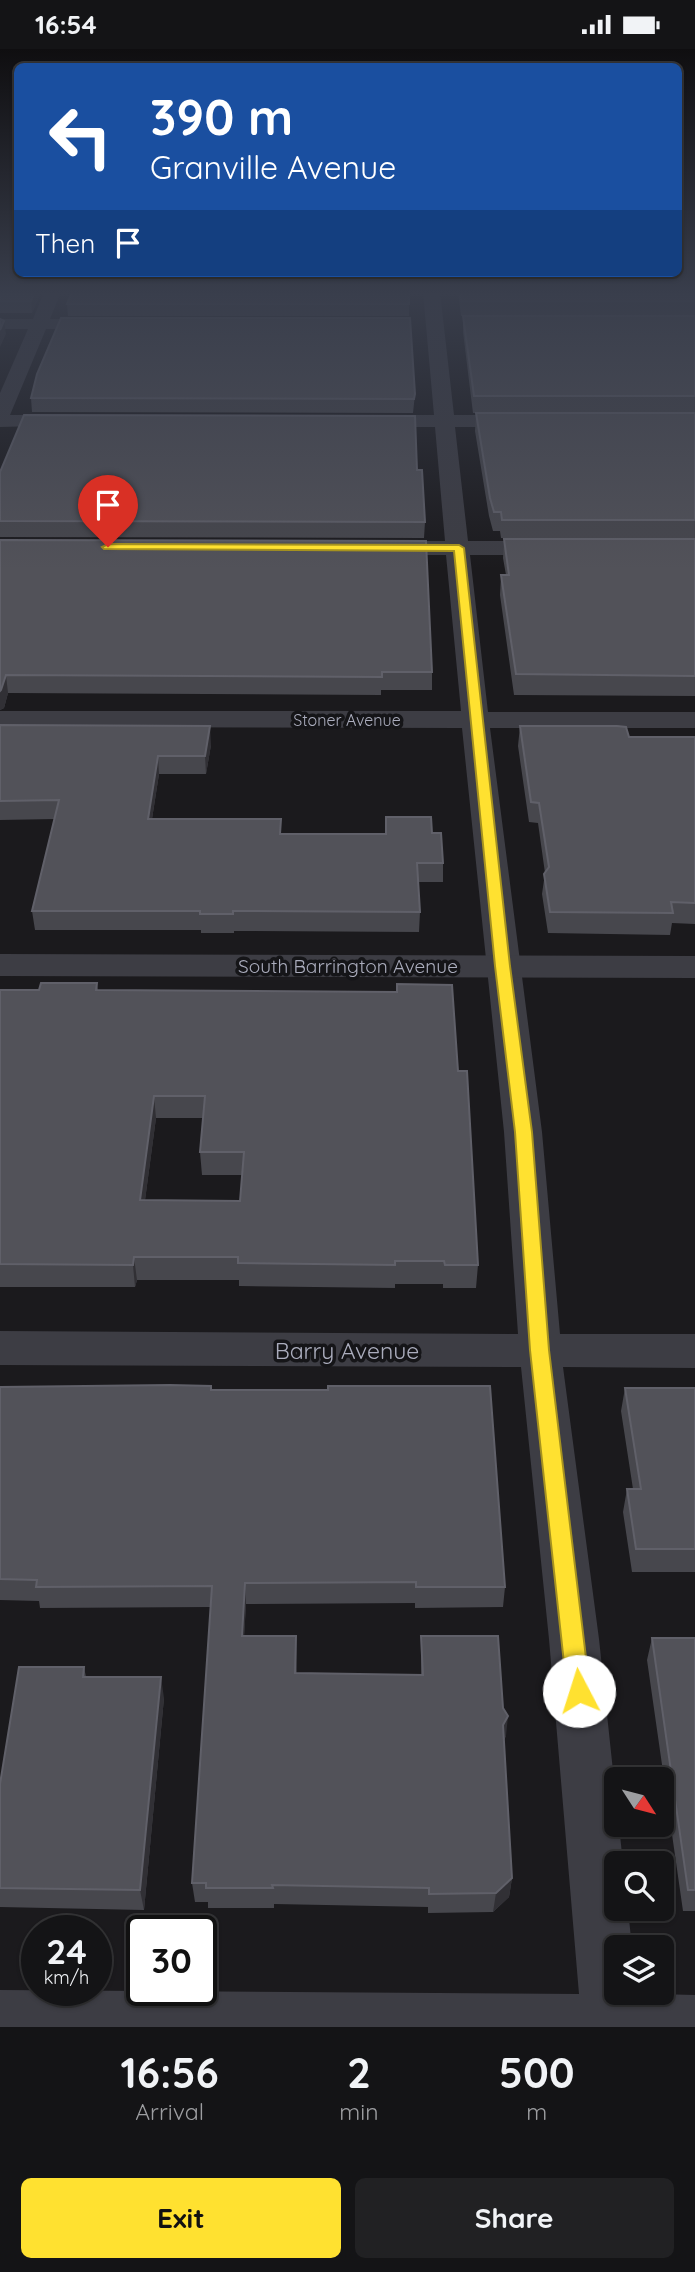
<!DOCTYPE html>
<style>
body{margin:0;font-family:Quicksand,sans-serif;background:#212123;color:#f1f3f6;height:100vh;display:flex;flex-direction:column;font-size:26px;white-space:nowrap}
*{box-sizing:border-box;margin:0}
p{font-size:23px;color:#9d9ea1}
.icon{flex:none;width:38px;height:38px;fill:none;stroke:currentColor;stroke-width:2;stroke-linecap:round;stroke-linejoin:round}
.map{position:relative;height:1978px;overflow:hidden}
.sheet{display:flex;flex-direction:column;background:#141416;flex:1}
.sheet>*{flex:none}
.guide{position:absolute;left:14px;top:14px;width:668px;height:214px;border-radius:10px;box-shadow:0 2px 5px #0004,0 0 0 2px #333335;background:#1a4fa0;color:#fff;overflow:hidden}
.needle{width:46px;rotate:126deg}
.buttons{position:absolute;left:604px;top:1718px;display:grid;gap:14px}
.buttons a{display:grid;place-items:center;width:70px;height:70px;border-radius:10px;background:#141416;box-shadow:0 2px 5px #0004,0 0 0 2px #333335;font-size:35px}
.speed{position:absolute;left:21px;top:1866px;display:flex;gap:14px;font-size:35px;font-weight:700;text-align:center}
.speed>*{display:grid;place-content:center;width:91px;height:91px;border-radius:50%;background:#141416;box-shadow:0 2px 5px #0004,0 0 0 2px #333335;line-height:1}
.speed small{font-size:18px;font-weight:400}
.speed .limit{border:4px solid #111;border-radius:10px;background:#fff;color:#111}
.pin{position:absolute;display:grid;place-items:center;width:60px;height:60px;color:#fff;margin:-72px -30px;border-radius:50% 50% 50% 0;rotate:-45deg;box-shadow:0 0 7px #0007}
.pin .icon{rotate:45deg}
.me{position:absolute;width:77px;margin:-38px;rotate:355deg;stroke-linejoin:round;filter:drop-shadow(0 0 5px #0008)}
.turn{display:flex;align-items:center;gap:24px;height:147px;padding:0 21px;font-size:32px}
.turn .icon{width:91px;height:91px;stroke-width:2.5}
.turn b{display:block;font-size:49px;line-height:60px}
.then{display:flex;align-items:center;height:66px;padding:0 21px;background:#0003;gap:14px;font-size:26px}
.eta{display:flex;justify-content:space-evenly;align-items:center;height:119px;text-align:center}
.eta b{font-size:42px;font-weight:800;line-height:49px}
.primary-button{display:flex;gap:14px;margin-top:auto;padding:14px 21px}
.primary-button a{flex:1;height:80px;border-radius:10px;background:#ffe130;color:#111;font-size:28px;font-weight:800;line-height:80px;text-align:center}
.primary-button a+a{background:#212123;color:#f1f3f6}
.status{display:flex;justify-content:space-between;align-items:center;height:49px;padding:0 35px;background:#141416;direction:ltr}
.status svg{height:19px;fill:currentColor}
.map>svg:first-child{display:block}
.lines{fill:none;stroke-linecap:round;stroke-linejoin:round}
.minor{fill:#3d3d44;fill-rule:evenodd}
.tertiary{fill:#3d3d44;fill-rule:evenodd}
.wall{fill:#47474d;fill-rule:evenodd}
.shaded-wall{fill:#313035}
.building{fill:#525259;stroke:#606069;stroke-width:2;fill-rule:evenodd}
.route{fill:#ffe130;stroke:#a6921f;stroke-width:2}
.labels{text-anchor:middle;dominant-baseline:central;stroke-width:7;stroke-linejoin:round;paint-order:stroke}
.far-street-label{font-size:16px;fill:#abadbd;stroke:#151518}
.street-label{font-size:19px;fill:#abadbd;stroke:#151518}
.near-street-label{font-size:23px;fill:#abadbd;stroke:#151518}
</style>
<div class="status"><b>16:54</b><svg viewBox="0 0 49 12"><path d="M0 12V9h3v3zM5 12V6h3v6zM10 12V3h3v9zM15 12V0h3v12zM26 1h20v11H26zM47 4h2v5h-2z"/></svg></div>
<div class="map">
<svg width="695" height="1978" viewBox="0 0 695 1978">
<rect width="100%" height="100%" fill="#1b1a1d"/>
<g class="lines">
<path class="minor" d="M44 243H61L50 270H107L116 275 107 280H46L10 366H69L76 368 79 372 76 376 0 378V344L28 280H0V270H33Z
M423 243H440L454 366H524L531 368 534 372 531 376 524 378H455L468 492H552L560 494 564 499 560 504 552 506H470L488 663H695V679H490L542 1083 560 1285H695V1319L563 1318 599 1590 616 1750V1776H619L623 1815H616V1860H628L632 1899H616V1944L695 1946V1978H0V1941L579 1945 549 1590 521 1318 0 1316V1282L518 1285 504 1083 462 679 0 678V662H461L446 506H380L372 504 368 499 372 494 380 492H445L435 378H366L359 376 356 372 359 368 366 366H434Z"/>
<path class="tertiary" d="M0 905 695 907V929L0 927Z"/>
</g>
<path class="wall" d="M0 243H41L32 264H0Z
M409 243V267H68L67 255Z
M458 243H695V489H501L500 482H493L489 467 475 382 476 364H473L463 283V267H461Z
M415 345 413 364 32 363 31 349Z
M417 421 425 473 424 489 0 488V423Z
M504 490H695V647L514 646 500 546 501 526H506L503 509Z
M0 491 432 623V641H381V646L8 644 4 659 0 661Z
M0 676 211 696 206 725H159L152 770 281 785 432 784 443 814V833H418L420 863 419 883 234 882V884H201V881H35L32 862 55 770 0 771Z
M520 677 629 688H695V875L672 874 670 886 548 884 542 845 545 824 538 774 529 773 518 697Z
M97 934 98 941 458 1022 478 1216 476 1239H443V1235H395V1239L239 1237V1231H137L135 1238H0V941H39ZM156 1069H203L200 1103 202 1126H242L240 1152 145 1151Z
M211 1337 212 1341 505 1538 503 1558 415 1559V1554L246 1555 244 1587H296L297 1624 421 1626V1587L506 1687 504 1691 512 1829 509 1848 493 1863 428 1864V1858L274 1855V1859H208V1853H195L192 1834 211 1558 40 1559 39 1552 0 1551V1338Z
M625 1339H695V1523H632L623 1463 627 1440H633L621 1362Z
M652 1589H695V1862H683L647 1611Z
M84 1618 86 1628 164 1649 144 1861 0 1858V1735Z"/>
<path class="shaded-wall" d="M35 243H41L32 264 31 252Z
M4 272 6 285 0 298V281Z
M6 626 8 644 4 659 0 661V642Z
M210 677 211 696 206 725 205 707Z
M158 707 159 725 149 789 148 770Z
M154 1047 156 1069 142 1174 140 1151Z
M134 1208 137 1231 135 1238 133 1216Z
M245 1534 246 1555 243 1608 242 1587Z
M296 1587 297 1608 296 1644 295 1624Z
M161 1628 164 1649 144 1861 140 1841Z
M508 1667 506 1687 500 1697 503 1676Z
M512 1829 509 1848 493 1863 496 1844Z"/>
<path class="building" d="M0 243H35L31 252H0Z
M72 243H409V255H67Z
M460 243H695V252H461Z
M463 267H695V347H474Z
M61 269H410L415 345 414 350 31 349 37 325Z
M0 270 4 272 0 281Z
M476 364H695V471H502L501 463H494L490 449Z
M24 366 415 367 417 421H422L425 473 0 472V423Z
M504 490H695V627L516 625 501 526H509Z
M0 491 426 492 432 623H382V628L6 626 1 641 0 642Z
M0 676 210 677 205 707H158L148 770H281L280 785H386V768H431L432 784H441L443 814H417L420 863 233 862V865H200V862H32L59 751 0 752Z
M520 677H617L626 678 629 688H695V854L671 853 673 864 550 863 544 825 549 818 539 754 531 753Z
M41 934H97L96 941 397 943V935L452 936 458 1022H467L478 1216H445L444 1212H395V1216L238 1214V1208H134L133 1216 0 1215V941H39ZM154 1047H205L200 1103H244L240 1152 140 1151Z
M170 1336 211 1337V1341H328V1337H490L505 1538H416V1533L245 1534 242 1587H296L295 1624 423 1626 421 1587H498L503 1659 508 1667 503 1676 512 1829 496 1844 429 1845V1839L272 1836 273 1839H206V1834H192L212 1537 36 1538 37 1531 0 1530V1338Z
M625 1339H695V1500H636L627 1440H641Z
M652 1589H695V1841H688Z
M19 1618H84L83 1628H161L140 1841 0 1839V1735Z"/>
<linearGradient id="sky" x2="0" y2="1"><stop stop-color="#0f0e10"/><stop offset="0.47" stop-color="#393e4c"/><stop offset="1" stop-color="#393e4c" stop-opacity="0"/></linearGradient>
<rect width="695" height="520" fill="url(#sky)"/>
<path class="route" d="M108 495 459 496 464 499 510 917 532 1083 549 1301 590 1642 587 1649 579 1653 570 1649 567 1642 530 1301 515 1083 495 917 454 502 104 500 102 498Z"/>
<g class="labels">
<g class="far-street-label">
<text x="347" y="671">Stoner Avenue</text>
</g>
<g class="street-label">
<text x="348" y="917">South Barrington Avenue</text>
</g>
<g class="near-street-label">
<text x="347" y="1301">Barry Avenue</text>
</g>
</g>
</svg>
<div class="buttons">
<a><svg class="needle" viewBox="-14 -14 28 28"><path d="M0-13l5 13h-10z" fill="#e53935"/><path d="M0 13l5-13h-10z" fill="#9d9ea1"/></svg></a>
<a><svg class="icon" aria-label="search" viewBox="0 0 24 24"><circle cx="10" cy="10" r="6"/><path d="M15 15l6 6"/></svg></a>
<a><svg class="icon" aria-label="layers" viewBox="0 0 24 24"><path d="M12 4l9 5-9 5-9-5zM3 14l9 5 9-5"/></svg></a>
</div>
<div class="speed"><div>24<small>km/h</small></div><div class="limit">30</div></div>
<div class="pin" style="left:108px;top:498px;background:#d93025"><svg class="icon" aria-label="arrive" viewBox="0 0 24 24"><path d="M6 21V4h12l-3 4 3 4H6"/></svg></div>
<svg class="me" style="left:579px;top:1642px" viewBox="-20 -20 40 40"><circle r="19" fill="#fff"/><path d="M0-13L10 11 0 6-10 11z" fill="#ffe130"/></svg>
<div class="guide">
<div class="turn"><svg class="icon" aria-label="left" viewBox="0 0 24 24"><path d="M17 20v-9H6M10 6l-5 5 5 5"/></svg><div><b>390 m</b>Granville Avenue</div></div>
<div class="then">Then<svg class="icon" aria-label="arrive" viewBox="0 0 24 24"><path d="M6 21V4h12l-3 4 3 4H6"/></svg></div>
</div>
</div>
<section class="sheet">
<div class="eta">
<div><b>16:56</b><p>Arrival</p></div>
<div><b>2</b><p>min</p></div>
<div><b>500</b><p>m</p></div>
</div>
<div class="primary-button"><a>Exit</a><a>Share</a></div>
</section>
